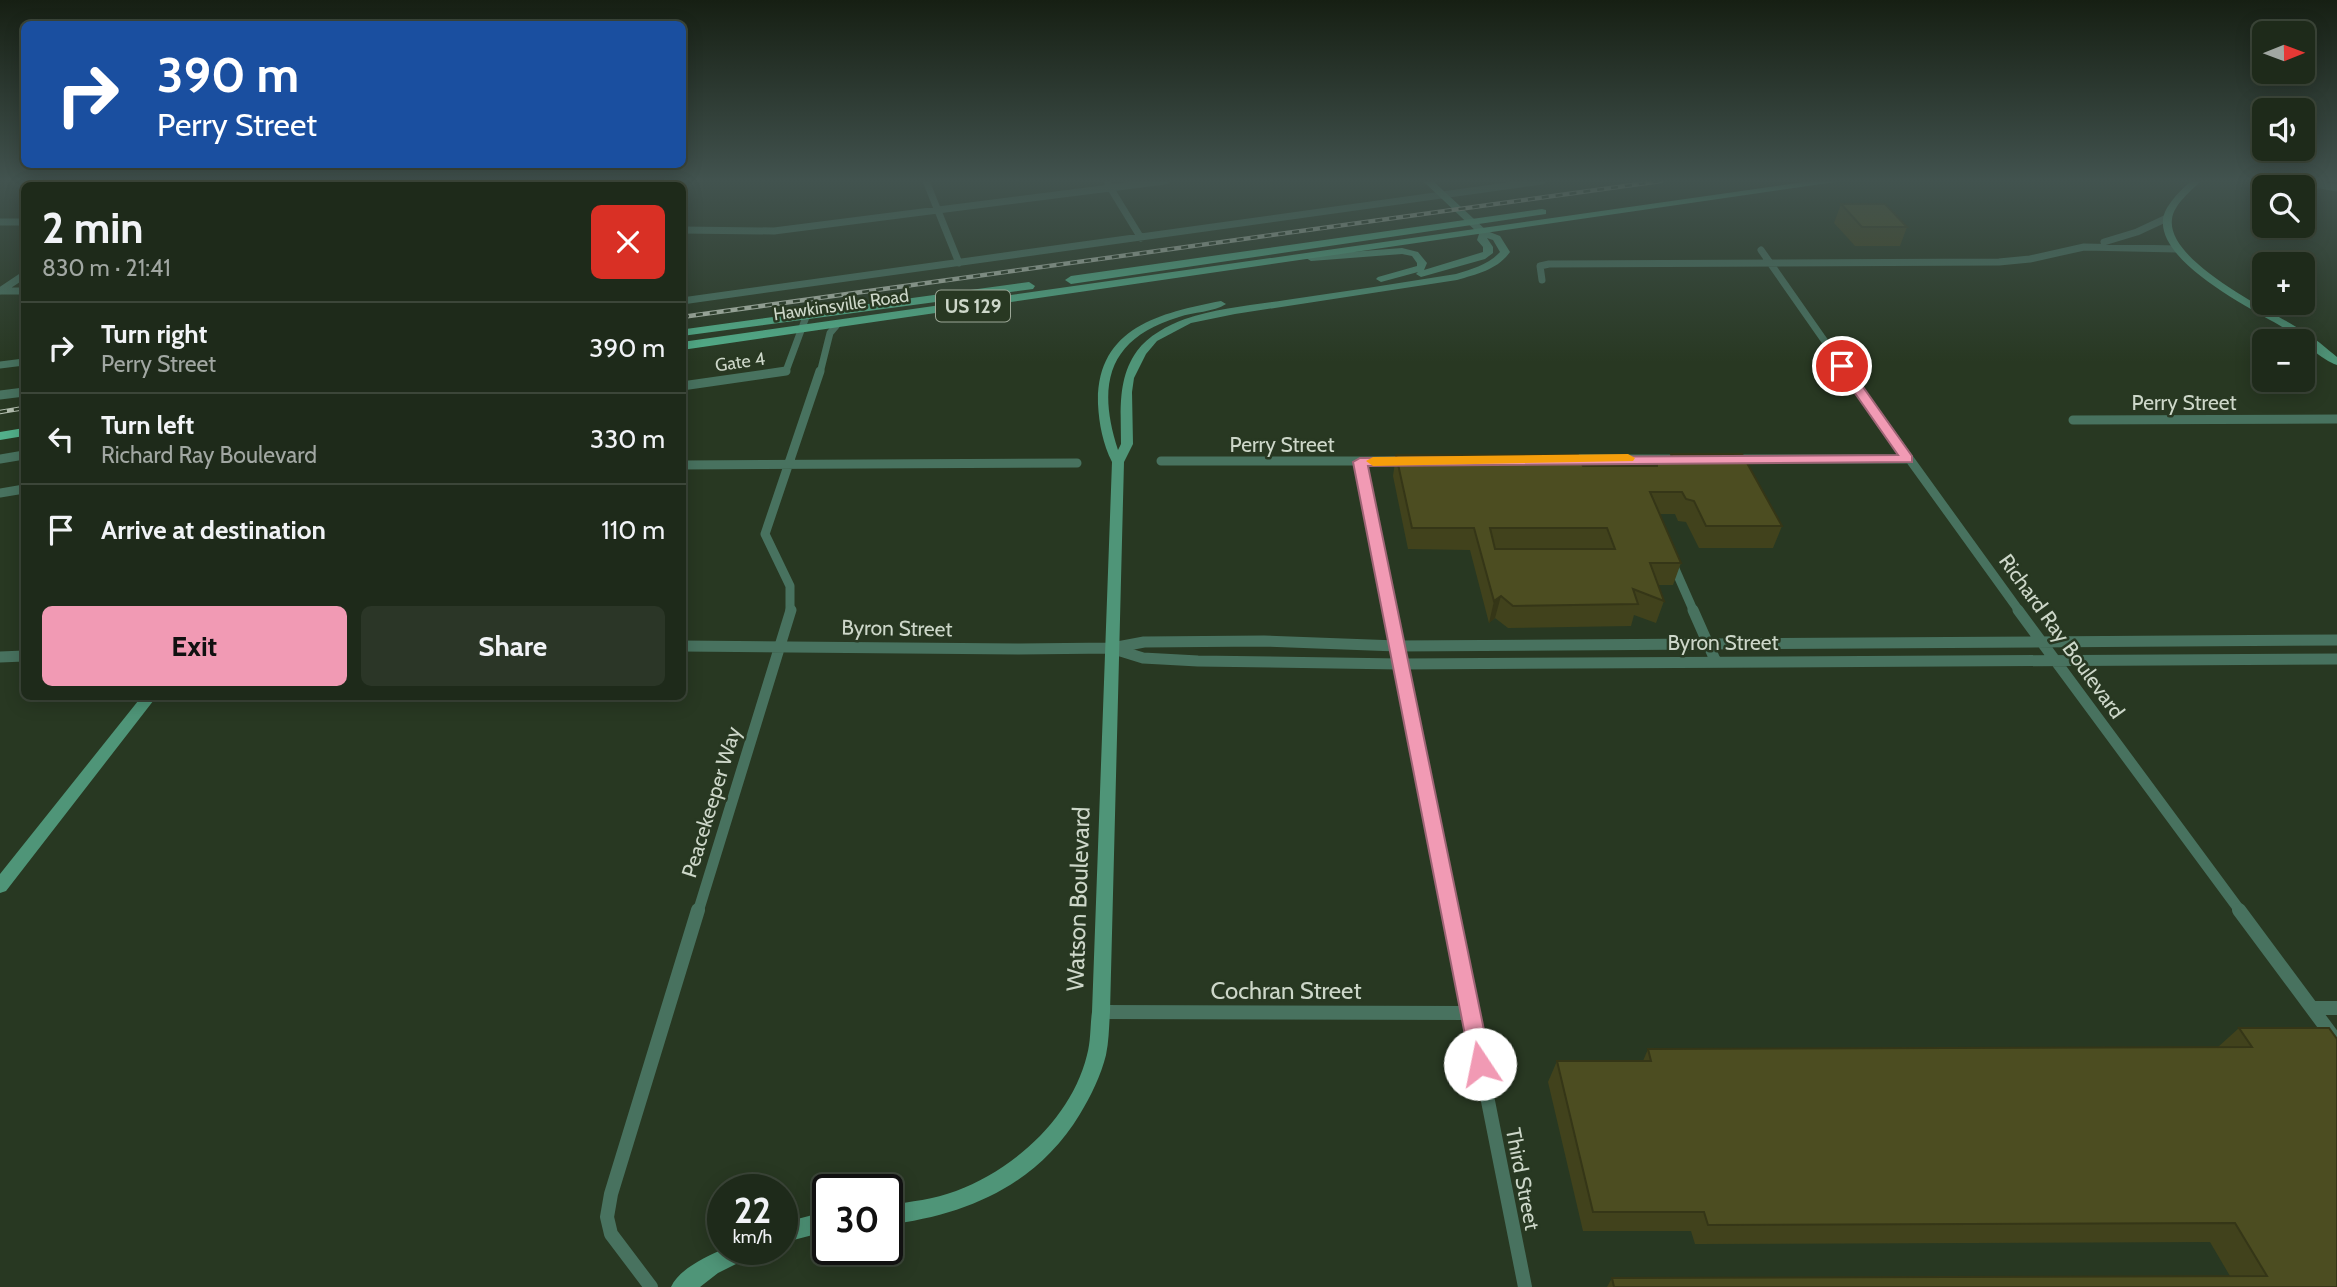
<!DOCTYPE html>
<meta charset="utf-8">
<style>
body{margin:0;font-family:Cabin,sans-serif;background:#2b3627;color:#f1f3f6;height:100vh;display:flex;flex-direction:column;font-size:26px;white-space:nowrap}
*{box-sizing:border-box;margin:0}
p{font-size:23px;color:#a1a7a2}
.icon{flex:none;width:38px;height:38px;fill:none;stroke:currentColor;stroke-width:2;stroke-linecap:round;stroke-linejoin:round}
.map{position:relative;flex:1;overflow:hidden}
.side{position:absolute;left:21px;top:182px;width:665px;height:518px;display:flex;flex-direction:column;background:#1e2a1a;border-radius:10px;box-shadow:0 4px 18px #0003,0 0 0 2px #3c4639}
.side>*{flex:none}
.banner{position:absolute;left:21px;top:21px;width:665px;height:147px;border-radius:10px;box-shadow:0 4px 18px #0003,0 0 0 2px #3c4639;background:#1a4fa0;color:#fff;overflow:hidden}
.needle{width:46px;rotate:89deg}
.controls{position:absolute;left:2252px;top:21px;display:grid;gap:14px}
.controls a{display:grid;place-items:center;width:63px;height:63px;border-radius:10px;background:#1e2a1a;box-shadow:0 4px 18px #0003,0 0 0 2px #3c4639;font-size:35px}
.speed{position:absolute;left:707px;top:1174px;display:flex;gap:14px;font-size:35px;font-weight:700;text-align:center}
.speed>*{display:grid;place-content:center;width:91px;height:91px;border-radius:50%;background:#1e2a1a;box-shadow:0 4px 18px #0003,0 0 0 2px #3c4639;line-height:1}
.speed small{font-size:18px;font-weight:400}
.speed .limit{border:4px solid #111;border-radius:10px;background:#fff;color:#111}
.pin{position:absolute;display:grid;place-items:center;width:60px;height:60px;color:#fff;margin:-30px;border:4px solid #fff;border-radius:50%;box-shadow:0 2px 7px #0007}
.me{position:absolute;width:77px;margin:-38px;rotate:349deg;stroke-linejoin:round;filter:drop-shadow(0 0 5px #0008)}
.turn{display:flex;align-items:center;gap:24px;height:147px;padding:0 21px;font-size:32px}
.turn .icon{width:91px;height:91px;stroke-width:2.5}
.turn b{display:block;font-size:49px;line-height:60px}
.round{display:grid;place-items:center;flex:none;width:74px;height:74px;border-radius:10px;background:#2b3627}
.overview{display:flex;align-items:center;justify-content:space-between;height:119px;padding:0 21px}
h1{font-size:42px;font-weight:700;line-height:52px}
.cta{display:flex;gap:14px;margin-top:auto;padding:14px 21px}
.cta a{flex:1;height:80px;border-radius:10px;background:#f19ab4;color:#111;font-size:28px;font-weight:700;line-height:80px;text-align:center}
.cta a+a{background:#2b3627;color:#f1f3f6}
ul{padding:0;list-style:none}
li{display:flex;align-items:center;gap:21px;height:91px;padding:0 21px;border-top:2px solid #3c4639}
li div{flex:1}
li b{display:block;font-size:26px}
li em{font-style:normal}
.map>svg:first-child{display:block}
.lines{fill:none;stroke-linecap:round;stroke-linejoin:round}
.street-far3{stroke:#48725f;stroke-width:7}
.street-far2{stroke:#48725f;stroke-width:9}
.street-far1{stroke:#48725f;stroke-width:11}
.street{stroke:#48725f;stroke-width:14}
.secondary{fill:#4f9578;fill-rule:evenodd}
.primary{fill:#52b08a;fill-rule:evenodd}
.rail-casing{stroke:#b3beaf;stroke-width:4.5}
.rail{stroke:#283822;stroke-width:2.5;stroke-dasharray:7;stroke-linecap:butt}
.wall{fill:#41421c}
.shaded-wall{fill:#353617}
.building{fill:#4c4d21;stroke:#353617;stroke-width:2;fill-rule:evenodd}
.route{fill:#f19ab4;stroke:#9d6475;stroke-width:2}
.slow{fill:#f59e0b}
.labels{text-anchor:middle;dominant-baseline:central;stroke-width:5;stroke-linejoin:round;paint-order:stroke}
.far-street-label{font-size:18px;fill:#cdd7c9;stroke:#283822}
.shield{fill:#283822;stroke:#9ca797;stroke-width:2}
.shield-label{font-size:19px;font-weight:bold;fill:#cdd7c9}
.street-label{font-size:21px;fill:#cdd7c9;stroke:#283822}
.near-street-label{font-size:24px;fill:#cdd7c9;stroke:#283822}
</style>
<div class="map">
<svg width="2337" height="1287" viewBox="0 0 2337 1287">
<rect width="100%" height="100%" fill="#283822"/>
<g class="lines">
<path class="street-far3" d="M926 181 959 263
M2298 181 2337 188
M1108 184 1141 238
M126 186 132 181
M289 186 294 181
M0 222H24
M682 230 774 231 1165 181
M2104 242 2137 232 2167 218
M1761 250 1847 373
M1542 280 1540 266 1549 264 1999 262 2030 259 2084 247 2177 249
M0 291 24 275
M1 291H24
M682 301 1542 181
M0 365 24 362
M774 373 786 371 806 317
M820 373 830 333 836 326"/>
<path class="street-far2" d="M1846 371 2020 612
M682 386 786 371
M0 395 24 392
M2073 420 2337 419
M0 459 24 455
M1566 459H1683
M1730 459H1907
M1161 461H1406
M1360 462 1390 612
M682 465 1077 463
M0 493 24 489
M1672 562 1694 612
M790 612V586L765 534 820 371"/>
<path class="street-far1" d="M1390 610 1450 912
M1693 610 1716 662
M2018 610 2241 912
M682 646 1019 649 1112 648 1144 642 1264 641 1397 646 2337 640
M1114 649 1143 658 1198 661 1400 664 2337 659
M0 657 24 656
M698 912 791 610"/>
<path class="street" d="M1450 910 1525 1287
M2239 910 2337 1042
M2312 1008H2337
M1101 1012 1470 1013
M651 1287 611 1234 607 1217 611 1194 698 910"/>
<path class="secondary" d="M549 181H558L555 186H546Z
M1423 181H1433L1487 231 1500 236 1510 252C1497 270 1477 274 1457 280L1235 314 1191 323 1157 341 1146 354 1134 378 1132 392 1133 444 1124 462 1110 1012C1109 1026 1109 1041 1106 1055 1101 1075 1091 1096 1080 1114 1037 1185 967 1215 887 1225V1205C911 1202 934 1199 956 1191 1015 1169 1072 1117 1087 1055 1091 1041 1090 1026 1092 1012L1112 462C1103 444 1099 424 1098 404 1096 328 1159 313 1221 301L1226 304C1214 312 1193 312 1179 317 1109 338 1096 383 1118 450L1121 444C1121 411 1117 379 1137 351 1148 336 1168 325 1185 319 1217 308 1253 305 1286 300 1342 292 1399 283 1456 274 1472 269 1488 265 1500 252L1493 240 1487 238 1493 247V253L1485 259 1421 277 1416 274 1418 272 1381 282 1376 279 1378 277 1417 266V263L1412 256 1402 254 1311 261 1306 258 1311 255 1402 248 1418 252 1427 263 1424 270 1483 252V247L1477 240 1479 234Z
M2191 181H2201C2191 191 2174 204 2172 219 2166 262 2272 311 2303 331 2315 338 2326 348 2337 357V365C2320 359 2297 336 2279 325 2248 307 2159 262 2163 220 2164 206 2181 190 2191 181Z
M142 696H157L6 891 0 893V874Z
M828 1211V1231L782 1243V1223Z
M723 1249 754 1250 750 1257 718 1273 700 1287H671C679 1269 706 1257 723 1249Z"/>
<path class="primary" d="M1811 181H1842L682 350V342Z
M1542 209 1546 210V214L1071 284 1065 280 1071 276Z
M1029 282 1035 286 1033 289 682 336V330L686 329Z
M24 428V436L0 440V432Z"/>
<g class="rail-casing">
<path id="rail" d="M682 317 1661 181
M0 412 24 408"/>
</g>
<use href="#rail" class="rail"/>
</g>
<path class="wall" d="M1841 204 1907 227 1900 246H1855L1834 223Z
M1671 454 1782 526 1773 548H1699L1686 522 1678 521 1675 514H1660L1681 563 1673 585H1658L1664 601 1656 623 1634 615 1631 626 1508 628 1495 618 1489 623 1470 550 1408 549 1393 476 1396 455 1583 466H1656L1657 463H1668Z
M2239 1028H2329L2337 1287H1607L1612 1278 2230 1276 2210 1242 1695 1244 1691 1231H1583L1548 1082 1557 1061H1643L1648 1049 2218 1047Z"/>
<path class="shaded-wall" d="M1501 596 1495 618 1489 623 1494 601Z"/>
<path class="building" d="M1841 204H1885L1907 227H1862Z
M1671 454H1742L1782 526H1706L1694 501 1686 499 1682 492H1650L1681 563H1650L1664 601 1633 589 1638 604 1513 606 1501 596 1494 601 1474 528H1412L1396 455H1578L1583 466H1657V463H1675ZM1490 528H1607L1615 549H1495Z
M2239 1028H2329L2337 1039V1287H1614L1612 1278 2267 1276 2235 1223 1708 1225 1704 1212H1593L1557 1061H1651L1648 1049 2252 1047Z"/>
<linearGradient id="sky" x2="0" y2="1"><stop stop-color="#161f13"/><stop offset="0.5" stop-color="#42534f"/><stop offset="1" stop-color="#42534f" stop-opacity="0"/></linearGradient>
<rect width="2337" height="362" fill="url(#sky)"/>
<path class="route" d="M1842 362 1846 363 1912 456V462L1368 466 1491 1064 1488 1071 1480 1074 1472 1071 1353 462 1360 458 1898 455 1836 366Z"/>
<path class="slow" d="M1628 454 1635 458 1633 461 1373 466 1366 461 1373 457Z"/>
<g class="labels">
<g class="far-street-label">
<text transform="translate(841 305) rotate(-8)">Hawkinsville Road</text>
<text transform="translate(740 362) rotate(-8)">Gate 4</text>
</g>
<rect class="shield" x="936" y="290.5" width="74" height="31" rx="5"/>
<g class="shield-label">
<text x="973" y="306">US 129</text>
</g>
<g class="street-label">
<text x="2184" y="402">Perry Street</text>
<text x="1282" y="444">Perry Street</text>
<text transform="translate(897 628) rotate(1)">Byron Street</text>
<text transform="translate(2062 636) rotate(54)">Richard Ray Boulevard</text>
<text x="1723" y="642">Byron Street</text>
<text transform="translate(711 802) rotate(-73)">Peacekeeper Way</text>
<text transform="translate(1523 1179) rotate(79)">Third Street</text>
</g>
<g class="near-street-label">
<text transform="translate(1078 899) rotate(-88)">Watson Boulevard</text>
<text x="1286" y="990">Cochran Street</text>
</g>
</g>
</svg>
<div class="controls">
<a><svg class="needle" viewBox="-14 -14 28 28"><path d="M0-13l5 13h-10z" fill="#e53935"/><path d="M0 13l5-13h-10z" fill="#a1a7a2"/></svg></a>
<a><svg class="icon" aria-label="sound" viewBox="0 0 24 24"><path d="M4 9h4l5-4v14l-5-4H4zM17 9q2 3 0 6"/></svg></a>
<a><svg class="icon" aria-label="search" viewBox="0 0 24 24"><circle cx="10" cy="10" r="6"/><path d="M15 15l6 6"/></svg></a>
<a>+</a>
<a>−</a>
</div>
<div class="speed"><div>22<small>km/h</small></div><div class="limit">30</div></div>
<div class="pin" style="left:1842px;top:366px;background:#d93025"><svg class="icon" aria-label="arrive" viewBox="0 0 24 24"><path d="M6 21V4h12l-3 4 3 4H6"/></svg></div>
<svg class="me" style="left:1480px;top:1064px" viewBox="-20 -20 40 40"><circle r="19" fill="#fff"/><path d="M0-13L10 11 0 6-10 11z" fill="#f19ab4"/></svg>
<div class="banner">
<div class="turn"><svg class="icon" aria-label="right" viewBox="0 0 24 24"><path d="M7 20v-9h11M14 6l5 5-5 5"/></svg><div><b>390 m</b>Perry Street</div></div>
</div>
<section class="side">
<div class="overview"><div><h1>2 min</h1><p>830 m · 21:41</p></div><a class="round" style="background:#d93025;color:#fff"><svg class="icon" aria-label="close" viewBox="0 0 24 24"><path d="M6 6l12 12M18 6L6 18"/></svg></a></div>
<ul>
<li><svg class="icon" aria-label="right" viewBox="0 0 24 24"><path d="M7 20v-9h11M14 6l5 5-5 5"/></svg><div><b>Turn right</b><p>Perry Street</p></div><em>390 m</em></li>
<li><svg class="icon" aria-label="left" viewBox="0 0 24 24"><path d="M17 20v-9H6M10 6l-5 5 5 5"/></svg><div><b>Turn left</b><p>Richard Ray Boulevard</p></div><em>330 m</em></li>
<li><svg class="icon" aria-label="arrive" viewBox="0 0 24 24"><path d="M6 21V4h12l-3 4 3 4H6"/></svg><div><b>Arrive at destination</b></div><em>110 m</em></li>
</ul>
<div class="cta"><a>Exit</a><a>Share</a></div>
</section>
</div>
